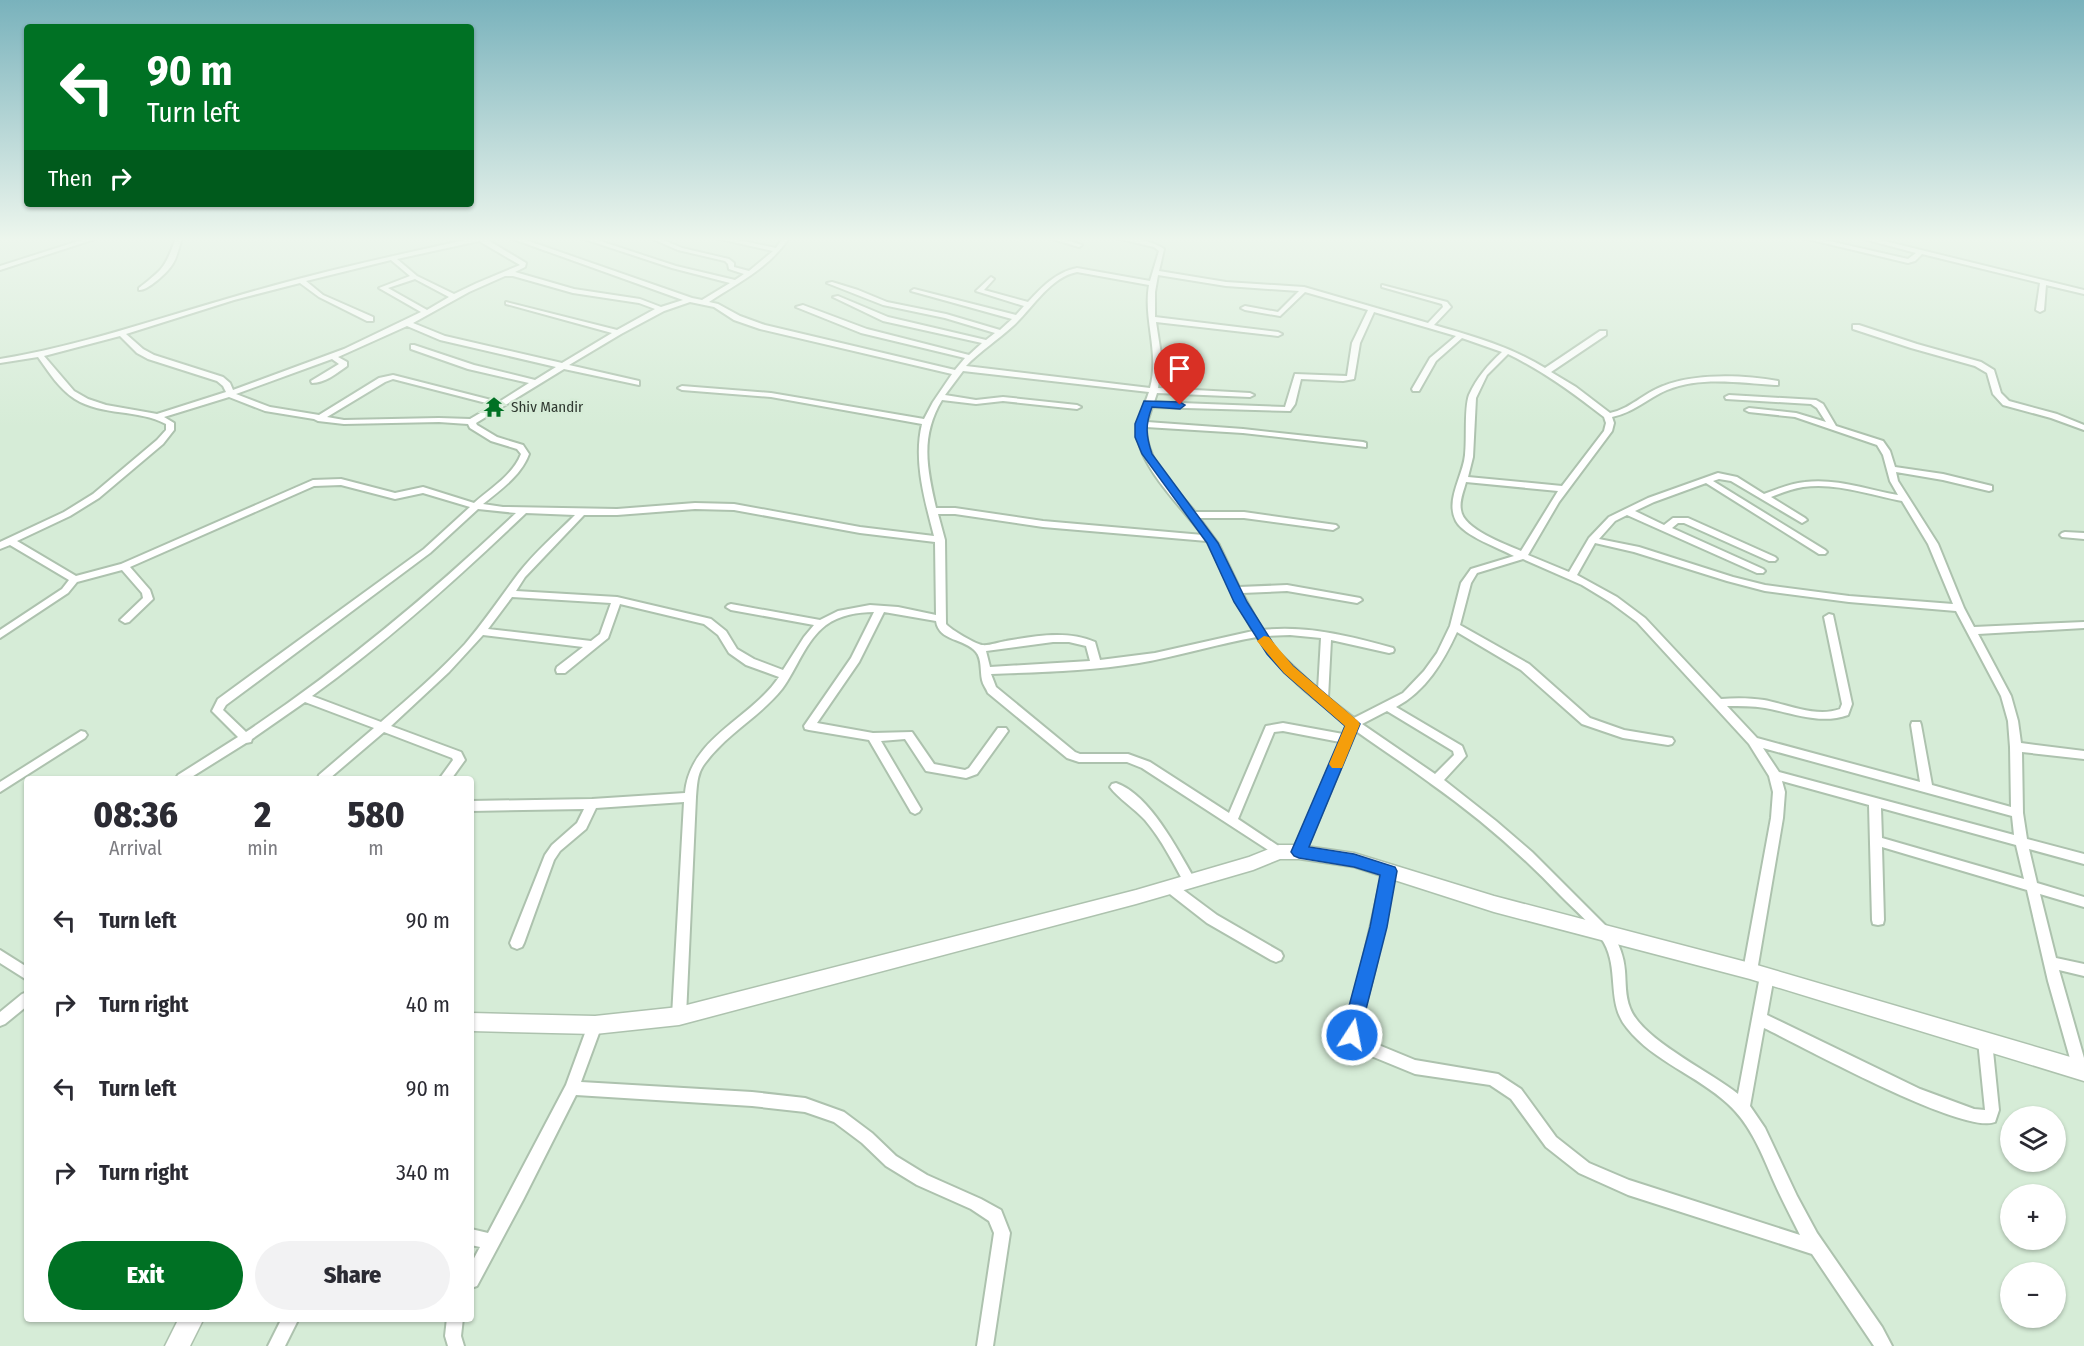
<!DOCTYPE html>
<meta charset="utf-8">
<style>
body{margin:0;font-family:"Fira Sans Condensed",sans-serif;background:#f2f2f3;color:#2b2b33;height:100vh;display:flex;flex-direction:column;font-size:22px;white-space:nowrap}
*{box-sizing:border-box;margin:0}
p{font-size:20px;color:#7c7c81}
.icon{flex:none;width:33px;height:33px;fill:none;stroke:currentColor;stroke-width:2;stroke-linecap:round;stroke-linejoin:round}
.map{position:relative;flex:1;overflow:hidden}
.panel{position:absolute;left:24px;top:776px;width:450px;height:546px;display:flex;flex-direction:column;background:#fff;border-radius:6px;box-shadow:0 2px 4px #0004}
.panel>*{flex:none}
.guide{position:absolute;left:24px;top:24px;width:450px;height:183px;border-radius:6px;box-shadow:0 2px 4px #0004;background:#007124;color:#fff;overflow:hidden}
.fabs{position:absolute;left:2000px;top:1106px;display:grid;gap:12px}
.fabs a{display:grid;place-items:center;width:66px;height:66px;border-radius:50%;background:#fff;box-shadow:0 2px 4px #0004;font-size:30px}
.pin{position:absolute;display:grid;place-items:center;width:51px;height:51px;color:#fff;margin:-62px -26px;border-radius:50% 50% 50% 0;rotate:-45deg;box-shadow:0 0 6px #0007}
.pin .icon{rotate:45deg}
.me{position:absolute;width:66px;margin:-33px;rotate:11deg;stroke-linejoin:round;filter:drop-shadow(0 0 4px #0008)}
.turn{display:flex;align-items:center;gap:21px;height:126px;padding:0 24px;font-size:27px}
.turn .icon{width:78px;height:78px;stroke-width:2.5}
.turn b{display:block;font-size:42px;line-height:51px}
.then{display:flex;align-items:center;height:57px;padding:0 24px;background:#0003;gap:12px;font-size:22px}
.eta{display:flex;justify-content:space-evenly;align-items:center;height:102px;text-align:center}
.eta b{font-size:36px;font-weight:800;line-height:42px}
.button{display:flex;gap:12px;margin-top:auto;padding:12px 24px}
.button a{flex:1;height:69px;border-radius:36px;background:#007124;color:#fff;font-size:24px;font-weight:800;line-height:69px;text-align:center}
.button a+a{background:#f2f2f3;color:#2b2b33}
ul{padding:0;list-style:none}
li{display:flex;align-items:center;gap:18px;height:84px;padding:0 24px}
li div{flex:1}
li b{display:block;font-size:22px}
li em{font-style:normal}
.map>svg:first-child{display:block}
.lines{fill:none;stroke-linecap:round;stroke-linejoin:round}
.street-casing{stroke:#adc2ae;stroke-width:4}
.secondary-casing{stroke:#adc2ae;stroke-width:3}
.street{fill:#fff;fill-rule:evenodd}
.secondary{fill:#fff;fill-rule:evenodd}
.route{fill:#1a73e8;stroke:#114b97;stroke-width:1.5}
.slow{fill:#f59e0b}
.labels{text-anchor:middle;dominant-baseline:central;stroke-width:5;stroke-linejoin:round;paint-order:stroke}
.far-poi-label{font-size:15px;fill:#2f3830;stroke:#d6ecd7;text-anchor:start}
</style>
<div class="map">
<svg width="2084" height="1346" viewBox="0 0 2084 1346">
<rect width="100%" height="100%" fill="#d6ecd7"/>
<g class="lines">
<g class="street-casing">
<path id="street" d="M88 238H98L0 270V266Z
M176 238H182C179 247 177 258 172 265 167 273 147 291 139 290V288C163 269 165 268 176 238Z
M474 238H487L486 239 526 263 525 267 515 272 574 289 640 299 661 307 683 300 510 238H520L692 298 702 300 730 283 672 268 581 238H591L676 266 735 280 744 274 729 269 728 264 725 261 678 250 650 238H659L682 248 729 259 734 263V267L749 271 773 251 715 238H729L776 248 783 238H789C769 268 739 282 709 302L718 304 740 316 765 325 955 370 965 358 861 333 796 307 803 305 867 329 969 355 982 343 883 321 833 297 838 296 888 317 986 340 995 333 945 318 883 305 827 283 832 282 858 290 887 302 946 314 1000 330 1012 319 911 291 914 289 1016 315 1024 306 976 291 991 277 994 279 984 290 1028 302C1042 287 1056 272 1077 268L1150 281 1159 251 1154 247 1116 238C1132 238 1151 240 1164 249L1159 271 1226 282 1304 287 1428 323 1443 307 1442 304 1382 287V285L1447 302 1451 307 1434 325C1473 336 1511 347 1545 368L1600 331H1606V335L1551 372 1576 387 1610 413C1630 409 1644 393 1663 386 1695 373 1744 375 1778 381V385H1775C1741 383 1700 376 1667 390 1648 398 1633 413 1612 417L1614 423 1612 431 1559 502 1528 555 1569 572 1589 538 1609 517 1648 498 1718 473 1737 477 1764 494C1778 489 1791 483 1805 482 1837 478 1868 490 1898 495L1890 481 1883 455 1877 445 1795 417 1749 412 1745 410 1749 408 1796 413 1826 422 1817 408 1811 404 1726 399 1725 397 1729 395 1816 400 1823 404 1836 426 1883 441 1890 451 1895 467 1943 474 1992 486V490L1989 491 1943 480 1896 472 1898 481 1938 544 1964 608 1974 627 2084 622V628L1978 634 2011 696 2018 721 2021 743 2084 751V759L2022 752 2023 813 2027 839 2084 854V864L2029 849 2037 883 2084 897V907L2040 894 2056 958 2084 964V976L2059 970 2084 1058V1074L2080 1076 2075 1074 2073 1069 2048 981 2027 890 1882 847 1884 920 1883 924 1878 925 1873 924 1872 920 1869 805 1782 781 1785 792 1783 818 1757 971 1755 975 1750 977 1745 975 1743 971 1771 818 1773 792 1769 776 1749 744 1637 622 1610 602 1582 585 1523 559 1477 573 1471 583 1460 625 1529 664 1590 718 1624 730 1672 738 1674 741 1672 744 1668 745 1623 738 1582 724 1521 670 1457 632C1443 662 1426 691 1396 707L1462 746 1466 756 1444 780 1496 821 1532 852 1612 932C1619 945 1624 956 1625 971 1626 983 1625 996 1630 1008 1641 1039 1711 1072 1738 1094L1760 976 1762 972 1767 970 1772 972 1774 976 1767 1015 1920 1089 1974 1109 1985 1110 1978 1041 1980 1036 1985 1035 1990 1036 1992 1041 1999 1110 1995 1122C1963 1135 1802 1046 1764 1028L1750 1106 1765 1128 1797 1196 1817 1233 1882 1327 1892 1346H1874L1812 1254 1628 1195 1579 1173 1546 1147 1511 1099 1490 1085 1415 1074 1354 1049 1345 1035 1346 1025 1361 969 1383 871 1385 867 1389 866 1393 867 1395 871 1375 969 1360 1025 1359 1033 1364 1039 1415 1060 1498 1074 1521 1089 1556 1137 1589 1163 1629 1180 1800 1235C1791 1217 1782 1200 1774 1182 1762 1154 1751 1125 1728 1104 1697 1075 1654 1062 1627 1028 1605 1002 1621 966 1601 938 1590 923 1574 909 1561 896 1521 854 1477 816 1430 783 1406 765 1380 748 1356 731L1305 852 1303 855 1299 857 1295 855 1293 852 1340 742 1283 731 1274 732 1238 819 1283 849 1285 852 1283 855 1279 857 1142 768 1127 762H1079L1067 758 988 693C986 688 983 685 982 680 980 671 982 659 976 652 965 638 939 642 936 621L884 612 859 662 817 723 873 733 912 732 934 764 965 770 969 768 998 728H1006L1008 731 977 774 966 778 926 771 905 739 881 741 921 809 919 812 915 814 911 812 869 740 809 730 805 729 804 726 851 658 874 612C858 612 840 615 826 625 805 641 797 669 782 689 759 718 724 735 703 766 697 775 697 786 696 797L686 1016 684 1020 679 1022 674 1020 672 1016 684 802 596 808 586 829 560 851 554 860 524 943 522 947 517 949 512 947 510 943 545 855 552 845 577 823 584 809 471 811V801L592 799 685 793C690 737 751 719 779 677L746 665 729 653 718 635 704 624 620 604 608 638 565 673H557L556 670 557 667 583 647 483 635 449 672 391 726 461 752 465 760 452 778H440L453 760 452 758 384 732 330 778H318L319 775 374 728 305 702 252 739 251 742 246 743 190 778H176L178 775 238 737 212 711 218 699 424 549 470 507 423 493 395 499 341 485 314 486 130 567 150 590 153 599 129 622 125 623 120 620 143 598 142 593 122 570 77 582 68 593 0 638V630L62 589 69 580 10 545 0 549V542L64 512 93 494 157 440 166 430V424C138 409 102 416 75 399 59 389 49 372 38 357L0 363V359C79 346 153 320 230 298 310 274 392 256 474 238ZM479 241 520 265 477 283 454 294 417 276 397 259ZM391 260 410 276 379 288 421 312 344 349 233 390 230 383 223 377 154 355 143 349 126 334 234 300 300 283 319 297 367 321H373V317L323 295 306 281ZM1077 272 1149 285C1143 320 1160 353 1150 388L966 366C980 351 998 340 1013 326 1032 309 1050 277 1077 272ZM1158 275 1226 286 1299 291 1278 312 1245 306 1241 308 1245 310 1280 316 1305 292 1368 310 1352 343 1347 376 1295 374 1285 407 1154 402 1157 393 1250 397 1254 395 1250 393 1158 388 1162 361 1156 322 1278 336 1282 334 1278 332 1155 317V292ZM505 276H513L573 293 639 303 655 309 617 330 506 302V304L612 333 562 363 445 336 413 323 469 292ZM415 279 449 297 427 310 388 288ZM690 302 714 307 734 320 760 329 952 374 933 402 924 419 771 393 682 386 678 388 682 390 771 397 922 424C913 461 925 501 934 536L860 527 734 504 695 503 617 509 503 507 483 504C500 490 521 476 529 454L523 445 497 437 477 425 476 423 564 369 639 385V381L569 365 621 334 664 311ZM1374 312 1456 336 1430 358 1412 389 1413 391H1419L1436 361 1462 338 1502 352C1488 365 1477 377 1469 395 1464 409 1467 439 1465 455 1463 476 1445 500 1456 521 1464 536 1499 548 1514 556L1471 569 1461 583 1450 626 1437 653 1424 671 1403 693 1354 718 1328 698 1331 640 1389 653 1393 652 1394 650 1393 648C1350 636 1307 625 1262 630L1242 593 1287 591 1357 603 1362 600 1360 598 1287 585 1239 587 1219 545 1199 518H1244L1333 530 1338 527 1336 525 1244 512H1195C1175 488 1145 461 1146 427L1243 433 1366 447V443L1363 442 1243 429 1147 422 1152 407 1290 411 1295 404 1301 379 1343 381 1354 379 1360 343ZM407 326 440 340 556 367 535 380 474 365 414 345H411V349L468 369 529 383 499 402 393 375 379 378 319 415 270 407 236 394 332 359 339 364 311 381 312 383C325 383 337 373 347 366V362L338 357ZM120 336 137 353 148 359 217 381 223 386 226 392 157 414 106 405 88 399 74 391 44 356ZM1508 354C1543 371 1573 393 1604 417L1606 423 1604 431 1562 486 1468 477 1473 457 1476 398 1487 375ZM963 371 1149 392C1144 407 1137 420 1138 435 1139 466 1184 510 1203 535L1043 521 955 508H936C927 469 920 436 942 400L976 404 1003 401 1077 409 1081 407 1077 405 1003 397 976 400 945 395ZM393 379 494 405 470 419 439 418 344 420 327 417 385 382ZM229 397 265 411 314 419 318 421 344 424 439 422 468 424 470 428 491 441 517 449 521 454C513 475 491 488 474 503L423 487 395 493 341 479 313 480 121 564 76 576 17 541 70 516 99 498 163 444 174 430V423L164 417ZM1719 479 1731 481 1802 523 1807 520 1805 518 1771 497C1781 493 1792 489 1803 487 1836 482 1870 495 1902 501L1928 544 1953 604 1849 596 1765 585 1733 577 1639 547 1599 539 1615 521 1627 515 1757 573H1763L1765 571 1763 569 1672 528 1678 523H1684L1769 561H1775L1777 559 1775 557 1688 518H1673L1664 525 1635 511 1654 502 1706 483 1819 554H1825L1827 552 1825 550 1713 481ZM1466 482 1558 491 1521 551C1505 544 1463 529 1461 510 1459 501 1464 490 1466 482ZM478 509 516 513C431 593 343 667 246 732L223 710 226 705 430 553ZM695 509 734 510 860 533 935 542 936 615 898 607 870 605 838 611 820 620 731 604 728 605 726 607 731 610 814 625 804 637 783 670 754 659 737 649 726 631 711 619 617 597 516 591 525 577 584 515H617ZM526 513 575 515C556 534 534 553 518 574 500 598 484 622 465 644 439 672 410 697 381 722L312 696C388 641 458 578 526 513ZM938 514H955L1043 527 1207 541 1253 631 1155 653 1100 660 1095 642C1067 630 1035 636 1006 641 999 642 989 646 982 645 976 644 951 630 946 624L945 540ZM1595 543 1634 552 1727 581 1765 591 1849 602 1956 611 2001 696 2008 721 2010 747 2011 807 1932 785 1921 725 1920 722H1912L1911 725 1920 782 1757 738 1727 706C1740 706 1753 706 1765 708 1793 713 1820 725 1848 715L1852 704 1833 615 1829 614 1824 617 1842 704 1840 709C1816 718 1787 704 1764 700 1750 698 1735 698 1721 699L1645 618 1617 597 1577 575ZM512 597 611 603 600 634 591 641 488 629ZM1290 635 1321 638 1318 690 1279 653 1266 636ZM1257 637C1280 673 1314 699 1347 724L1343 734 1283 723 1266 726 1229 813 1150 762 1128 754H1080L1075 752 996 687 991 674C1041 672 1090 671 1139 663 1179 656 1217 644 1257 637ZM1053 642H1069L1086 646 1090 661 990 667 986 651ZM1387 711 1453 751 1454 755 1435 774 1362 724ZM1763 748 2012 816 2014 835 1779 772ZM1881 808 2016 845 2024 879 1882 838Z
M1049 238H1060L1082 245 1079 247Z
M1803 238H1816L1908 259 1916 253 1860 238H1872L2084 290V294L2046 285 2044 310 2040 312 2036 310 2040 283 1922 254 1915 261 1908 263Z
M1853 325H1859L1917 344 1981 362 1994 370 2001 393 2009 401 2057 414 2084 425V430L2051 418 2003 405 1993 394 1987 373 1975 366 1911 348 1853 329Z
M2065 532 2084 533V539L2062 537 2060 535 2062 533Z
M81 731 85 732 87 735 85 738 0 792V782Z
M1116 783C1150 795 1177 849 1194 878L1196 882 1194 886 1190 887 1186 886C1173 863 1162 840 1145 820 1135 809 1118 798 1110 787L1112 784Z
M1170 882 1174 883 1217 915 1281 952 1283 956 1281 960 1276 962 1271 960 1207 923 1166 891 1164 887 1166 883Z
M0 950 27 967V980L0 963Z
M27 992V1006L5 1024 0 1026V1012L22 994Z
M595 1019 600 1021 602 1025 581 1082 752 1092 805 1098 844 1112 872 1133 896 1156 927 1175 981 1199 1001 1210 1010 1233 993 1346H977L994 1233 989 1221 971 1209 917 1185 886 1166 862 1143 834 1122 805 1112 752 1106 576 1095 523 1200 477 1286 471 1288V1264L480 1247 471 1245V1229L488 1233 566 1085 588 1025 590 1021Z
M282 1318H299L285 1346H268Z
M447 1318H463L461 1336 464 1346H448L445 1336Z"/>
</g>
<g class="secondary-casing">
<path id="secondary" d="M1279 845H1299L1354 853 1494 896 1750 963 2084 1061V1081L1750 979 1494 912 1354 867 1299 859H1280L1253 870 1136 904 679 1025 595 1034 471 1031V1013L595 1016 679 1007 1136 890 1249 857Z
M179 1318H204L190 1346H165Z"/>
</g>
<use href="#street" class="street"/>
<use href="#secondary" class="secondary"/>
</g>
<linearGradient id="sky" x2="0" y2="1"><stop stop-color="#79b2bc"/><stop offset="0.56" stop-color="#edf6ed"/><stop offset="1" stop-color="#edf6ed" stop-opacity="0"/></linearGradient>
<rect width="2084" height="427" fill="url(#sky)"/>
<path class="route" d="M1144 401 1180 402 1185 405 1180 409 1152 407C1145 425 1146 436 1152 454L1218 543 1247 602 1276 648 1293 666 1360 724 1309 847 1354 854 1395 867 1397 871 1387 927 1362 1025 1359 1041 1352 1044 1346 1041 1343 1035 1344 1025 1370 927 1380 875 1354 867 1299 858 1294 856 1291 852 1345 726 1284 673 1267 654 1234 602 1207 543 1142 454 1135 437V424Z"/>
<path class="slow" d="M1264 636 1269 637 1293 666 1358 721 1360 724 1342 768H1332L1329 764 1345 726 1284 673 1257 641Z"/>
<defs>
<g id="temple-bare" transform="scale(1.62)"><path d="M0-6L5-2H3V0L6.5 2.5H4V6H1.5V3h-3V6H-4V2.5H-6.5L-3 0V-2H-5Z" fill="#007124" stroke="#d6ecd7" stroke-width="2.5" paint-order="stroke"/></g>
</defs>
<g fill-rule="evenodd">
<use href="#temple-bare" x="494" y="407"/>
</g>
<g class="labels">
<g class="far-poi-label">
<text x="511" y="407">Shiv Mandir</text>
</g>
</g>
</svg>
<div class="fabs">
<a><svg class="icon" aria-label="layers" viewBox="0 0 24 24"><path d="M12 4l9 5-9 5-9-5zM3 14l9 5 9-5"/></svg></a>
<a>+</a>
<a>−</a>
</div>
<div class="pin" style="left:1180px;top:405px;background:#d93025"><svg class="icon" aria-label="arrive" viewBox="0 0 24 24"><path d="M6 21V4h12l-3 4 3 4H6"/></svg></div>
<svg class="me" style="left:1352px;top:1035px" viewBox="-20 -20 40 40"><circle r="17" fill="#1a73e8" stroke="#fff" stroke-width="3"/><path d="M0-11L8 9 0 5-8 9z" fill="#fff"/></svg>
<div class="guide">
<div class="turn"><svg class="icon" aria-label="left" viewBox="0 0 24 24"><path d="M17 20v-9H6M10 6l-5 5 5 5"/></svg><div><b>90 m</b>Turn left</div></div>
<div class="then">Then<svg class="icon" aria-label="right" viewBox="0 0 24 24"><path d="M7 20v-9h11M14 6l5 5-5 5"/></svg></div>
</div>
<section class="panel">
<div class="eta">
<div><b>08:36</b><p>Arrival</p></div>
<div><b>2</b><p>min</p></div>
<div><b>580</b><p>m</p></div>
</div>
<ul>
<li><svg class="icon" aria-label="left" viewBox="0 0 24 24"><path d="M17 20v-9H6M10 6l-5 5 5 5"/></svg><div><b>Turn left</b></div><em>90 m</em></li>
<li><svg class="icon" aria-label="right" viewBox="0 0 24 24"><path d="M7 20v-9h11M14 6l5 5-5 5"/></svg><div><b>Turn right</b></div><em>40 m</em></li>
<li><svg class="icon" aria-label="left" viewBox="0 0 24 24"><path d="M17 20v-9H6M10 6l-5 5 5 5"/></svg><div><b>Turn left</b></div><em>90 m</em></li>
<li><svg class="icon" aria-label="right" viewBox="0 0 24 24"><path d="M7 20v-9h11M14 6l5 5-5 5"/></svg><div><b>Turn right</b></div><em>340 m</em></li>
</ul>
<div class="button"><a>Exit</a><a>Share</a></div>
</section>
</div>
